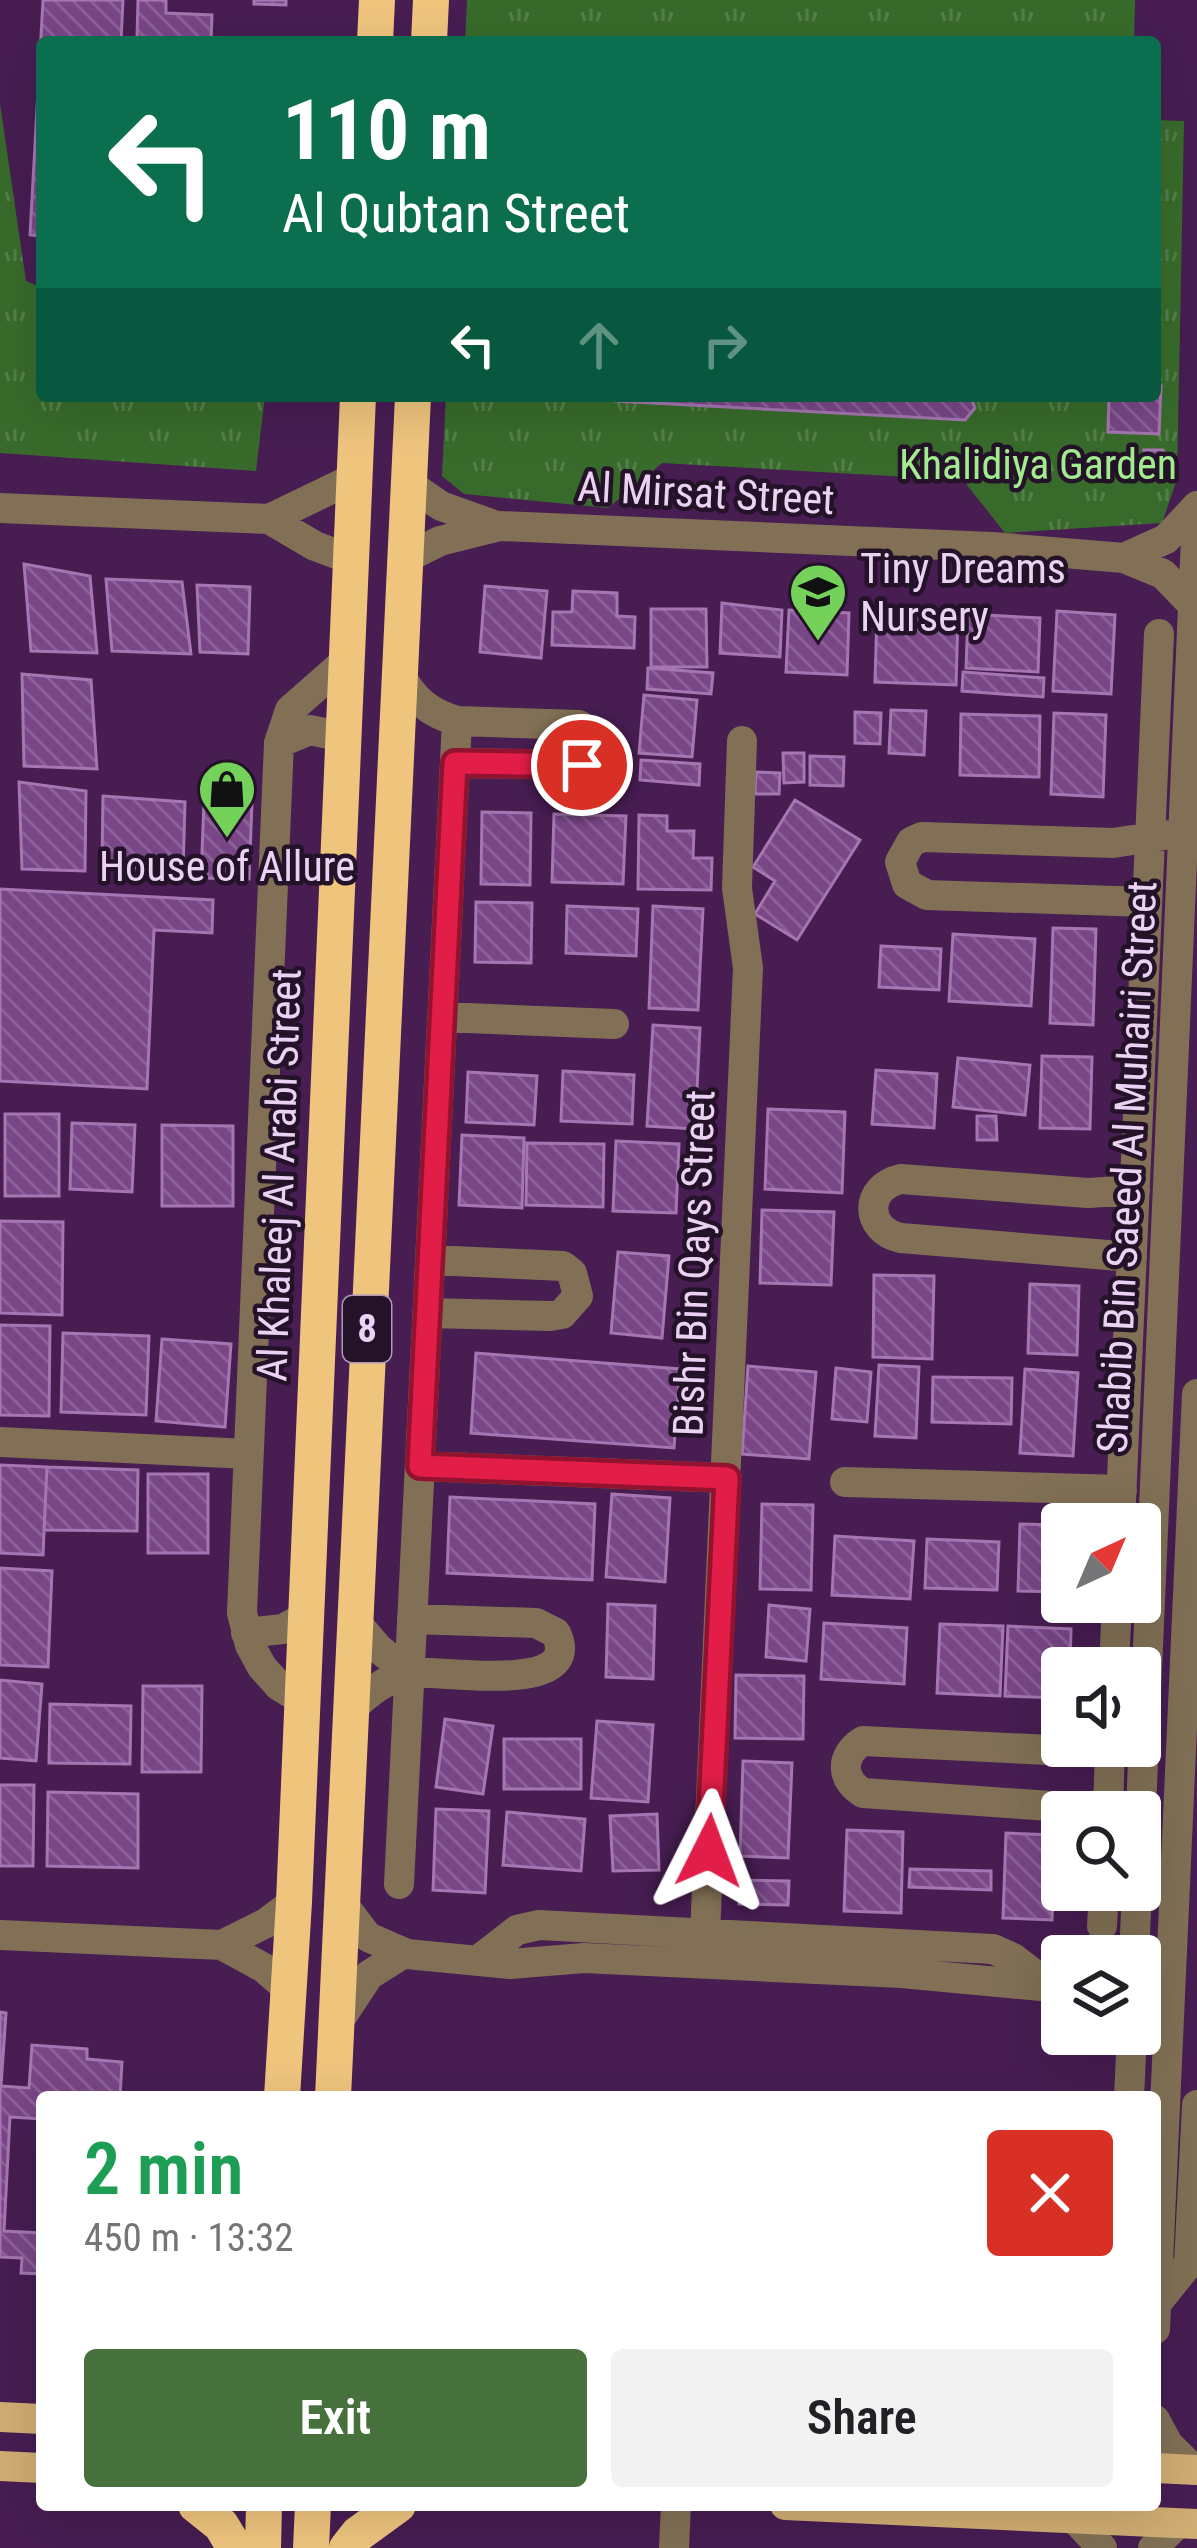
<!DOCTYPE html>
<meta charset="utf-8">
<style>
body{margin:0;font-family:"Roboto Condensed",sans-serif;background:#f2f2f2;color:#202124;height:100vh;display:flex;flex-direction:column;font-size:45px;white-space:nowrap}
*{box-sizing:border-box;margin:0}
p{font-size:39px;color:#757577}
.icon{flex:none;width:66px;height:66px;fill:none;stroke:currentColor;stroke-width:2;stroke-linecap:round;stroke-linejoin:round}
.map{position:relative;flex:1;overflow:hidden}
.drawer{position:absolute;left:36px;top:2091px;width:1125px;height:420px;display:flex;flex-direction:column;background:#fff;border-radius:12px;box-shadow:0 12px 48px #0002}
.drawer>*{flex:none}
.hud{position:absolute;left:36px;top:36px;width:1125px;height:366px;border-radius:12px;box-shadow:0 12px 48px #0002;background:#0b6e4f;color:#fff;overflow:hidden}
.needle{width:78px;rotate:44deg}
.tools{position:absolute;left:1041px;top:1503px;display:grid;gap:24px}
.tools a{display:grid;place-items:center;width:120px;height:120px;border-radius:12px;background:#fff;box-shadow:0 12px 48px #0002;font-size:60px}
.pin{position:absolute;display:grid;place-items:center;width:102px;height:102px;color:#fff;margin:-51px;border:6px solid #fff;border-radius:50%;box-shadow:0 3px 12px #0007}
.me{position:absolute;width:132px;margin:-66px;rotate:3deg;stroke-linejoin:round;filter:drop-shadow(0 0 9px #0008)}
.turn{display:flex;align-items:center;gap:42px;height:252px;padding:0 48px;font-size:54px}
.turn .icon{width:156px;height:156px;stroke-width:2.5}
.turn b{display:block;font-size:84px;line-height:102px}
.lanes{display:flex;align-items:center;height:114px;padding:0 48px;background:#0003;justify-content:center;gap:60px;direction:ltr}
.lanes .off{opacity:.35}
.round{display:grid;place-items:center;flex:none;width:126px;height:126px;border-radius:12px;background:#f2f2f2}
.head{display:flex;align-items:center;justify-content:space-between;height:204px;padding:0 48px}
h1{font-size:72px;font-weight:600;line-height:90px;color:#1e9e55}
.action{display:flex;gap:24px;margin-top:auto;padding:24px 48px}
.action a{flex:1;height:138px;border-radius:12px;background:#46713d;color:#fff;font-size:48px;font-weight:600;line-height:138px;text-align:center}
.action a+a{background:#f2f2f2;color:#202124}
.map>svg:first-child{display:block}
.park{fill:url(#park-tufts)}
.building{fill:url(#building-back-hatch);stroke:#a576b1;stroke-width:3}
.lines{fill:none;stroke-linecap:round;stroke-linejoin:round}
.minor{stroke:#817055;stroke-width:30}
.major{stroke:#d0ad73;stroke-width:30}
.highway{stroke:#efc57e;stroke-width:36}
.route-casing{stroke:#92132f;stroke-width:30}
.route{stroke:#e11d48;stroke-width:21}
.labels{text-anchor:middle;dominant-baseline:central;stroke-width:9;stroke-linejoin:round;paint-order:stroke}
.shield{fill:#241229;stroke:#af98b6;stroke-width:3}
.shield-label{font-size:39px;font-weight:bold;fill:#ebd2f2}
.park-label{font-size:42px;fill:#a2ec8f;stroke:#241229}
.street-label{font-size:42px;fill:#ebd2f2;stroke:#241229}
.poi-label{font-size:42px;fill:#ebd2f2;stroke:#241229;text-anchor:start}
</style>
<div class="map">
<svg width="1197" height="2548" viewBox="0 0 1197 2548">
<defs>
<pattern id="park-tufts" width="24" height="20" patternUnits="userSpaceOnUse" patternTransform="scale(3)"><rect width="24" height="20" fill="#386b2b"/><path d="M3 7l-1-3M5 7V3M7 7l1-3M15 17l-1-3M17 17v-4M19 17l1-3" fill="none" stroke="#557f4a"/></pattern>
<pattern id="building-back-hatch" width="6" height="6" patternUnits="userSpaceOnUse" patternTransform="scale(3)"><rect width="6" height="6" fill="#794686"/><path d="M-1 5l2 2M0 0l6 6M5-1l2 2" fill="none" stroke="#8c6098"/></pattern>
</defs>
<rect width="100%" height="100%" fill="#471d52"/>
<path class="park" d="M467 0H1135L1134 42H465Z
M0 104 26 281 42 288V396H265L256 471 0 453Z
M1155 120 1184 121 1177 479 1162 523 1005 533 963 480 662 463 608 508 464 494 442 476 446 396H1155Z"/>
<path class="building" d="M43 0H123L121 42H42V236L30 235Z
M138 0H166V13L212 15 211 42H162V38L137 37Z
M254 0H286V5L254 4Z
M1155 386H1161L1159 434 1108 432 1109 396H1155Z
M610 396H970L975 408 965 420 615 401Z
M1144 450H1163L1165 478 1146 479Z
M24 564 90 576 97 653 31 651Z
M106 579 182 582 191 654 112 651Z
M197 585 250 587 248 654 200 652Z
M485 586 547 591 541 658 480 652Z
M573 591 617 593V616L635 617 634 648 552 645 553 612H572Z
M722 603 782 610 780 657 720 653Z
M651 609H706L707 667H651Z
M789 610 849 613 847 675 786 672Z
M1057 611 1115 615 1111 694 1053 691Z
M877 612 958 615 956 685 875 682Z
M968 614 1040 618 1038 672 966 668Z
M648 668 713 673 711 694 647 689Z
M963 672 1044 678 1043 697 962 691Z
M22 674 91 680 97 769 24 766Z
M644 695 697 700 692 757 639 753Z
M891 710 926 711 924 755 889 753Z
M855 712 881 713 880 744 855 743Z
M1054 713 1106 715 1103 797 1051 794Z
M961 714 1040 716 1039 777 960 775Z
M783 753H804V782L784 783Z
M810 756 844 757 843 786 810 785Z
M641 760 700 764 699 785 640 780Z
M756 772 780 773 779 794H755Z
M19 782 86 791 85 871 22 869Z
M103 796 185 802 183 875 102 863Z
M795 800 860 840 797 940 755 914 775 881 753 867Z
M204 801 252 803 249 879 201 878Z
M482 812 531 813 530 885 481 884Z
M554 814 626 816 623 884 552 882Z
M639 815 667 816V831H694L693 858H712L711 890 638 889Z
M0 889 213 900 212 933 154 930 147 1089 0 1081Z
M476 902 532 903 531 963 475 962Z
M567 906 638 909 636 956 566 953Z
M653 906 703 909 698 1010 649 1008Z
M1053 928 1096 929 1093 1025 1050 1023Z
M953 934 1035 939 1031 1006 949 1001Z
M881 946 941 949 939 990 879 987Z
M653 1025 700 1028 695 1129 647 1126Z
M1042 1056 1092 1057 1090 1129 1040 1128Z
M958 1058 1030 1065 1025 1115 953 1107Z
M876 1070 937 1074 934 1128 872 1124Z
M563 1071 634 1075 632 1124 561 1121Z
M468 1072 537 1076 534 1125 466 1122Z
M768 1109 845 1112 842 1193 765 1189Z
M5 1114H59V1196H5Z
M977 1116H996L997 1140H977Z
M72 1123 135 1125 132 1192 70 1189Z
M162 1125 233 1126V1206H162Z
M462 1135 524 1138 522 1208 459 1205Z
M616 1141 679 1144 676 1213 613 1211Z
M527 1143 604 1144 603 1207 526 1205Z
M762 1210 834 1212 831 1285 760 1283Z
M0 1221 63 1222 62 1315 0 1313Z
M618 1252 669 1256 662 1338 611 1333Z
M874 1275 934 1276 932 1359 873 1357Z
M1030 1284 1079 1286 1077 1355 1028 1353Z
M0 1325 50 1326 49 1416 0 1415Z
M63 1333 149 1336 146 1415 61 1412Z
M162 1339 231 1344 225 1427 156 1421Z
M476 1353 680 1369 674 1448 471 1433Z
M879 1365 919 1367 916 1438 875 1436Z
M748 1366 816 1372 809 1459 742 1454Z
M836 1368 871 1372 867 1422 832 1419Z
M1025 1369 1078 1373 1073 1456 1020 1453Z
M933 1377 1012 1378 1011 1424 932 1422Z
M0 1465 47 1467 43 1555 0 1553Z
M47 1467 138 1470 137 1531 44 1530Z
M148 1474H208V1553H148Z
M612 1494 670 1498 665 1582 606 1577Z
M450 1497 595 1504 592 1580 447 1573Z
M762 1504 813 1505 811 1590 760 1589Z
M1020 1524 1062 1525V1592L1018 1591Z
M835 1536 914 1541 910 1599 832 1595Z
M927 1539 999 1542 997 1590 925 1588Z
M0 1568 52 1571 48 1667 0 1665Z
M608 1604 655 1606 653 1679 606 1677Z
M769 1605 810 1609 806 1661 766 1657Z
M824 1623 907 1628 904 1684 821 1679Z
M940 1624 1003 1626 1000 1696 937 1693Z
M1008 1626 1071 1629 1070 1668H1062V1698L1005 1696Z
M736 1675 804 1676 803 1739 735 1738Z
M0 1680 42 1684 36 1761 0 1758Z
M143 1686H202L201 1772H142Z
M50 1704 131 1706 130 1764 49 1763Z
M445 1719 493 1726 483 1794 436 1787Z
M597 1721 653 1725 648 1802 591 1798Z
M504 1739H581V1789H504Z
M743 1761 792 1763 788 1858 740 1856Z
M0 1785H34L33 1866H0Z
M48 1792 138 1794V1868L47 1866Z
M436 1809 489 1811 485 1893 433 1890Z
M507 1812 585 1819 581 1871 503 1865Z
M657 1814 659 1870 613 1871 610 1816Z
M847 1830 903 1832 901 1913 844 1911Z
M1006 1833 1055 1835 1052 1920 1003 1918Z
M910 1869 991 1871V1890L909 1887Z
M740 1880 789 1881 788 1905 739 1904Z
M0 2012 6 2013 1 2086 29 2088 32 2045 87 2049V2059L122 2062 120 2097H42V2119L10 2117 4 2231 42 2233V2274L21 2273 22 2258 0 2257Z"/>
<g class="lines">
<path class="minor" d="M409 484 441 506 494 525
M0 508 269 519 354 478
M269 519 315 546 350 559
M1124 558 1166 539 1197 506
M404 559 440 541 500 526 992 547 1124 558 1163 574 1193 605
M399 673C413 699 429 713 457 721L579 725 588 730 594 749 582 765 455 763
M279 743 310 730 343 737
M1147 902 927 895 907 884 900 862 911 842 922 837 1113 843 1165 835
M442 1017 614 1024
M1132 1257 901 1238C864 1230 864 1187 901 1179L1088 1193 1135 1190
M428 1313 550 1316 562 1314 578 1296 572 1273 563 1266 430 1260
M0 1442 248 1454
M420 1466 727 1478
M845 1482 1122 1490
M1120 1524 1159 634
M353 1619 379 1649 409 1673
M246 1633 283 1629 305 1617
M1114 1668 1117 1602
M302 1700 279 1686 262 1667 250 1645 242 1613 279 743 290 710 347 660
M349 1711C367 1694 388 1676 413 1673 446 1670 585 1696 556 1633L536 1623 412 1619
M1085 1812 1065 1807 863 1793C840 1779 840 1755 863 1741L1070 1751 1090 1746
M1108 1812 1110 1746
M1140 1831 1197 515
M399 1884 457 721
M342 1903 368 1937 407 1954 510 1964 584 1958 902 1973 1062 1988
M1102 1926 1104 1890
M705 1934 748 968 737 888 742 741
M0 1935 222 1945 264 1968 289 1990
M222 1945 266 1923 294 1902
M1134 1956 1137 1890
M477 1961 517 1930 539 1925 993 1949 1013 1958 1052 1988
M338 2022 369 1975 404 1953
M1129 2097 1132 2034
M1156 2304 1189 2263 1197 2105
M1155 2329 1197 1394
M1155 2420 1168 2444 1194 2470
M1074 2518 1102 2548
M674 2548 676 2505
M1153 2548 1177 2524"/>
<path class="major" d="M0 2417 42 2419
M0 2466 42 2468
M1155 2468 1197 2470
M785 2505 1197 2524"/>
<path class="highway" d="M375 42 377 0
M429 42 431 0
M282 2097 294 1902 358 396
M333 2097 413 396
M196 2505 221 2525 235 2548
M263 2548 264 2505
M311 2548 313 2505
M347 2548 358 2534 398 2505"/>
</g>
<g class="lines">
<g class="route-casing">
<path id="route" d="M582 765 455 763 420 1466 727 1478 709 1851"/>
</g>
<use href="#route" class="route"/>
</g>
<defs>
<g id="school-pin" transform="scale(3)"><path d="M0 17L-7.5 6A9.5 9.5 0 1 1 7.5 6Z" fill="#74d25b" stroke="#241229"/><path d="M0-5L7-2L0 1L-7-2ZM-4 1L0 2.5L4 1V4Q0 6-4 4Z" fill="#111"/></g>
<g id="shop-pin" transform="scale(3)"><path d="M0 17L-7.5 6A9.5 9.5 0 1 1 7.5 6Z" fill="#74d25b" stroke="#241229"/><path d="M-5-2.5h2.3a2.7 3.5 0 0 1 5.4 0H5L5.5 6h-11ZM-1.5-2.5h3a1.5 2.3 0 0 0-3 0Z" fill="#111"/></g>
</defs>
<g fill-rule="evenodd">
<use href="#school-pin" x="818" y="592"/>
<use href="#shop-pin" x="227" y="789"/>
</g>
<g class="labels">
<rect class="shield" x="343" y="1296" width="48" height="66" rx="9"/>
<g class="shield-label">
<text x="367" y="1329">8</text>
</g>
<g class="park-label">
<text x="1038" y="464">Khalidiya Garden</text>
</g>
<g class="street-label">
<text transform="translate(706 493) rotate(3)">Al Mirsat Street</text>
<text transform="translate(1127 1167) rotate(-87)">Shabib Bin Saeed Al Muhairi Street</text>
<text transform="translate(279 1175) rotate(-88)">Al Khaleej Al Arabi Street</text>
<text transform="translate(694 1263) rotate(-88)">Bishr Bin Qays Street</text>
</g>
<g class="poi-label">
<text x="860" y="568">Tiny Dreams<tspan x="860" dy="48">Nursery</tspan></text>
<text x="227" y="866" text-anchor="middle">House of Allure</text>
</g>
</g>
</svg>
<div class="tools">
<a><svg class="needle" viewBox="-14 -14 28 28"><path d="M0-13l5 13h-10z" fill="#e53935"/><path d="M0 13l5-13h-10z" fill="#757577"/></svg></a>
<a><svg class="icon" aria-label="sound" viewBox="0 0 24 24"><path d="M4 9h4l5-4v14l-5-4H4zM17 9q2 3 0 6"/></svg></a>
<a><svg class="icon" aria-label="search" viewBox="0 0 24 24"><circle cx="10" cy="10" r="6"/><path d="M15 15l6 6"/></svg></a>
<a><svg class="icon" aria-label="layers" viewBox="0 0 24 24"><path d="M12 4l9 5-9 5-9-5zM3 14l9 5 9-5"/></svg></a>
</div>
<div class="pin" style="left:582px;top:765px;background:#d93025"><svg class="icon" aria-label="arrive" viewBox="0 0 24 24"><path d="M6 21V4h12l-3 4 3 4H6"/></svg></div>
<svg class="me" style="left:709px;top:1851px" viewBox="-20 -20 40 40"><path d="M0-17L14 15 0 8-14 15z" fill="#e11d48" stroke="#fff" stroke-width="4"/></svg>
<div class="hud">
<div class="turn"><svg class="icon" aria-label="left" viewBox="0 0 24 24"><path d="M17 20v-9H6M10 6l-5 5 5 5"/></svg><div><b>110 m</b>Al Qubtan Street</div></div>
<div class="lanes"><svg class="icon" aria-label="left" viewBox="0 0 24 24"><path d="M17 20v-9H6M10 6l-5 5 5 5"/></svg><svg class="icon off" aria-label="ahead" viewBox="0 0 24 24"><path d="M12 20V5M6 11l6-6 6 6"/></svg><svg class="icon off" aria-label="right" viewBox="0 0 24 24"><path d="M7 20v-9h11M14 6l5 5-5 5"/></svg></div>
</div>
<section class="drawer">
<div class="head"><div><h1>2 min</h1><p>450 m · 13:32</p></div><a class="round" style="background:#d93025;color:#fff"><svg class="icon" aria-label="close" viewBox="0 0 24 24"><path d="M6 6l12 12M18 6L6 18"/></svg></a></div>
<div class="action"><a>Exit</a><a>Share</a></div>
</section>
</div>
